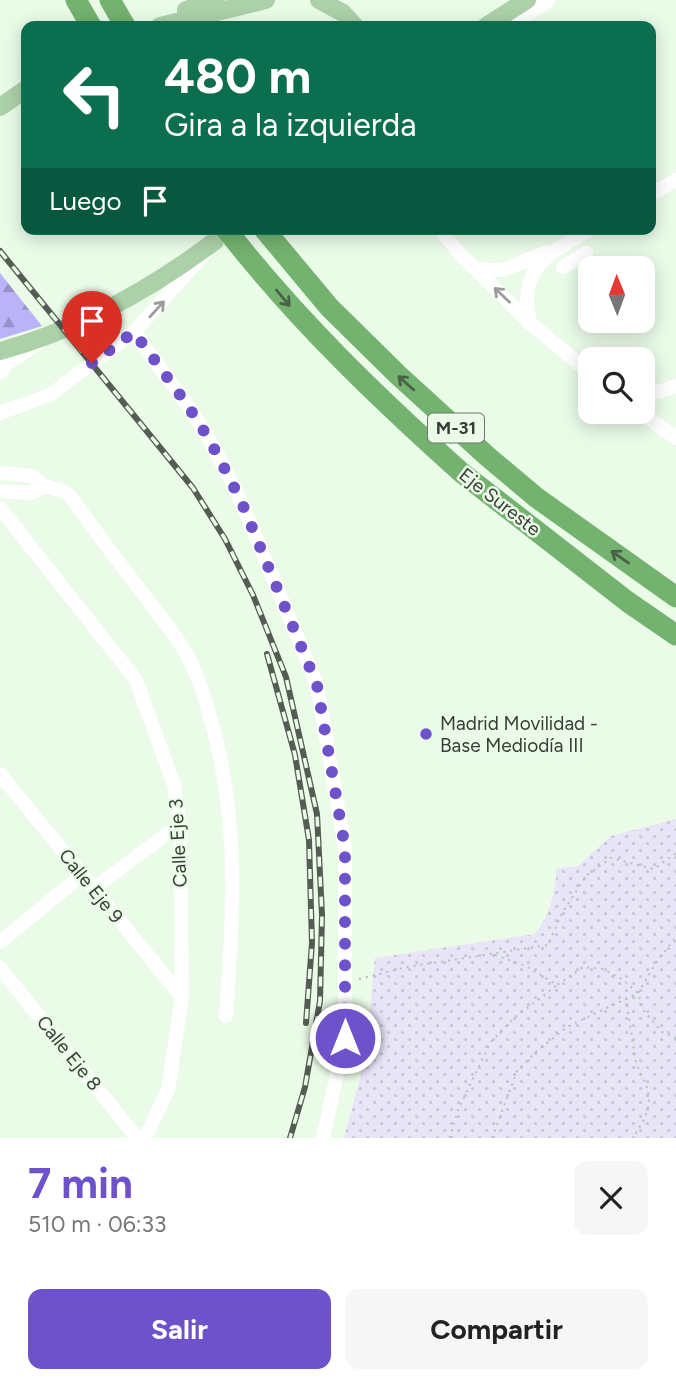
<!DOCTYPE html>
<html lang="es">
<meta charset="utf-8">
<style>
body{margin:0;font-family:Figtree,sans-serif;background:#f6f6f6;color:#222;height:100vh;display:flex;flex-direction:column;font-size:26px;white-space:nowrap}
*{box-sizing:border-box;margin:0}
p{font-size:23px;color:#767676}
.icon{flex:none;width:38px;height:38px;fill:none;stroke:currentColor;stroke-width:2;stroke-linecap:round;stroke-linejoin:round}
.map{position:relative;height:1138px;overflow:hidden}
.sheet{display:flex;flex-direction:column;background:#fff;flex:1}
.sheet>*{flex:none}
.hud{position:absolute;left:21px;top:21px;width:635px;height:214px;border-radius:14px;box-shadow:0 4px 18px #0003;background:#0b6e4f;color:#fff;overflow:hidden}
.needle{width:46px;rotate:359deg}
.fabs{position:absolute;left:578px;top:256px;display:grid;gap:14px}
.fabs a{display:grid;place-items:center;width:77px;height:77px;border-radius:14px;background:#fff;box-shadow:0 4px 18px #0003;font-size:35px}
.pin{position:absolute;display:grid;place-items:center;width:60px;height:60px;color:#fff;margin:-72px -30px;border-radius:50% 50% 50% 0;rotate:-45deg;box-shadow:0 0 7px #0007}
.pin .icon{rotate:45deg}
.me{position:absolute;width:77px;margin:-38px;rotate:0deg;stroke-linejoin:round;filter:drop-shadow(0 0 5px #0008)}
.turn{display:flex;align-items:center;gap:24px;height:147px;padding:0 28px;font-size:32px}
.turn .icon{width:91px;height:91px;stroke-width:2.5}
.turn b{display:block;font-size:49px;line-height:60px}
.then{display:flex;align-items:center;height:66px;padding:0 28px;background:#0003;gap:14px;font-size:26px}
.round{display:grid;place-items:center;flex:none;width:74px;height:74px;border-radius:14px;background:#f6f6f6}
.summary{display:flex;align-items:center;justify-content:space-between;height:119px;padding:0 28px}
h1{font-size:42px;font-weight:700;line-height:52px;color:#6e52cb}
.cta{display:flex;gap:14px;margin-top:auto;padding:14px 28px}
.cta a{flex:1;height:80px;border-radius:14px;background:#6e52cb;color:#fff;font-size:28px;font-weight:700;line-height:80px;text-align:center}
.cta a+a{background:#f6f6f6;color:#222}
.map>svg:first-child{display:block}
.grass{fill:url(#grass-dots)}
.forest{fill:url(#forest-firs)}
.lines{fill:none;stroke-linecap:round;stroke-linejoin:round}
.path{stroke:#b4c2b3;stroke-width:2;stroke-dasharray:2 5;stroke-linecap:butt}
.minor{stroke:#fff;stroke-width:14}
.major{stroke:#acd1a9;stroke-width:18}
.highway{stroke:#74b270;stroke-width:21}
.rail-casing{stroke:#545c53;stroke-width:6}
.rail{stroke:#eafbe8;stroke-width:3.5;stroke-dasharray:10;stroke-linecap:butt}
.oneway{stroke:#9c9e9b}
.oneway2{stroke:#4a6148}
.route{stroke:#6e52cb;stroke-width:12;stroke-dasharray:0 21.6}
.poi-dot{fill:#6e52cb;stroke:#eafbe8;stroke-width:2.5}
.labels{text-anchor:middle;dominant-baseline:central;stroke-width:5;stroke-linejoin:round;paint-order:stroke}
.shield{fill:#eafbe8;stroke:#6d776c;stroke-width:2}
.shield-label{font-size:18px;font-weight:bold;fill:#383e37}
.street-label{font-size:19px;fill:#383e37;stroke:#eafbe8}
.poi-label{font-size:19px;fill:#383e37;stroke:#eafbe8;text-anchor:start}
</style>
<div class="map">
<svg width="676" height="1138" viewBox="0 0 676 1138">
<defs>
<pattern id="grass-dots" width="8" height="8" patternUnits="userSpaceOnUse" patternTransform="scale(1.75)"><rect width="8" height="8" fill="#e7e5f7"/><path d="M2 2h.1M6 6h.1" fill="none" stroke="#c7c6d4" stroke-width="1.8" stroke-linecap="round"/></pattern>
<pattern id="forest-firs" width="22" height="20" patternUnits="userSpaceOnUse" patternTransform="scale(1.75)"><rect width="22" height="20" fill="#bbb2f7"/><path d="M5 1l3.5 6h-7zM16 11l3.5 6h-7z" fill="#9992c9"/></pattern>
</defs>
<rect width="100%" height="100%" fill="#eafbe8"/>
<path class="grass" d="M676 819V1138H344L365 1060 375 958 535 934C548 919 557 890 556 869L578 866 611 836Z"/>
<path class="forest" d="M0 273 42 326 0 339Z"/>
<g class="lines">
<path class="path" d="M495 955 526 966 557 985 583 967 603 969 622 979 638 993 643 1010 662 1032 676 1038
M359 979 407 967 548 945 562 913 586 876 611 858 654 869 676 853
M626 998 636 1063 648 1090 649 1103 645 1118 633 1138
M450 1138 458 1110 490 1043 514 1018 556 986
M492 1138 517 1071 538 1050 567 1027 638 993 657 961 676 937"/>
<path class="minor" d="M511 26 549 0
M651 194 676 180
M440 229 459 253 530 323 590 373
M473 267C512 278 518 258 551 252
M563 267 586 253
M530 322C517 266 549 254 591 229
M134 332 186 403 209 439 230 479 244 508 317 685 345 848V1038L323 1138
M0 373 6 364 37 344
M642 393 662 391 676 386
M639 411 676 438
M0 413 50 395 134 332 205 253
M0 473 32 476 44 486 63 491 70 496C93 528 116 559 140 590 156 611 174 632 187 655 198 675 205 698 211 720 240 823 233 911 226 1016
M0 491 31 493 44 486
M0 508 136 680 174 785 180 824 182 997 168 1090 145 1138
M0 774 182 997
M93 889 180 824
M0 942 82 875
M0 968 137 1138"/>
<path class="major" d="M319 0 343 13 355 26
M186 10 216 0
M160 26 266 0
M486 26 527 0
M0 107 26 89
M0 351C78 330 151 289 215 241"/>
<path class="highway" d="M76 0 91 26
M110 0 125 26
M226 229C296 319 377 397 462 473L628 602 676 635
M264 229 329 307 397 374 488 457 537 498 676 597"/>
<g class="rail-casing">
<path id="rail" d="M0 251 193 488 225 539 253 595 286 677 317 814 322 915 320 1001 305 1087 290 1138
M267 654 295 755 309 840 312 943 306 1023"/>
</g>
<use href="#rail" class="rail"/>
</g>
<defs><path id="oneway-shaft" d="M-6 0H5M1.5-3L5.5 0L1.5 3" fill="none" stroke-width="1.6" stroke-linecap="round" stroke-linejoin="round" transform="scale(1.75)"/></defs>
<g class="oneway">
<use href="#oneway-shaft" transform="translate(502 295) rotate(-136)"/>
<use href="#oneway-shaft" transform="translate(157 309) rotate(-47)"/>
</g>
<g class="oneway2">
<use href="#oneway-shaft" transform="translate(283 298) rotate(50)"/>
<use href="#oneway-shaft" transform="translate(406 383) rotate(-138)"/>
<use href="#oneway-shaft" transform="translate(620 557) rotate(-145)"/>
</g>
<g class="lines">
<path class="route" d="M92 363 134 332 186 403 209 439 230 479 244 508 317 685 345 848V1038"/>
</g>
<circle class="poi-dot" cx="426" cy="734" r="7"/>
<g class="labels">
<rect class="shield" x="428" y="413.5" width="56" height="29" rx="5"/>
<g class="shield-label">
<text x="456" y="428">M-31</text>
</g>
<g class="street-label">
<text transform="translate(500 502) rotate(38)">Eje Sureste</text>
<text transform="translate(178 843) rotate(-93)">Calle Eje 3</text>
<text transform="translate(91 886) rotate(51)">Calle Eje 9</text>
<text transform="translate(69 1053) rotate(51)">Calle Eje 8</text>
</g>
<g class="poi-label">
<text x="440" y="723">Madrid Movilidad -<tspan x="440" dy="22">Base Mediodía III</tspan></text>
</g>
</g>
</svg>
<div class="fabs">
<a><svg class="needle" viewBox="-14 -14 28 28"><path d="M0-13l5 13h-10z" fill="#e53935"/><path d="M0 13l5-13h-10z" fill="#767676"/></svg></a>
<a><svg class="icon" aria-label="search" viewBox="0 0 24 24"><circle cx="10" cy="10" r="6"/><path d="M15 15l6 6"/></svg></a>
</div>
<div class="pin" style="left:92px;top:363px;background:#d93025"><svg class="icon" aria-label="arrive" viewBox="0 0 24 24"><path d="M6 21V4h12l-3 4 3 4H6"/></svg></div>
<svg class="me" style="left:345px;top:1038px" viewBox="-20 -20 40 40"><circle r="17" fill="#6e52cb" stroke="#fff" stroke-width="3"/><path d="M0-11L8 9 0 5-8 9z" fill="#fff"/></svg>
<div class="hud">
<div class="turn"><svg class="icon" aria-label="left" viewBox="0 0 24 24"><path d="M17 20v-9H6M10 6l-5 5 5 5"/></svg><div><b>480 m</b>Gira a la izquierda</div></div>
<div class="then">Luego<svg class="icon" aria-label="arrive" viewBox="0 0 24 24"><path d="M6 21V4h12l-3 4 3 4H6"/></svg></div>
</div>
</div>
<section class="sheet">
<div class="summary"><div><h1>7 min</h1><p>510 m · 06:33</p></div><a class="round"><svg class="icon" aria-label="close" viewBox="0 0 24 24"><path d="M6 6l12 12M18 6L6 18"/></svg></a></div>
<div class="cta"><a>Salir</a><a>Compartir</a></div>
</section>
